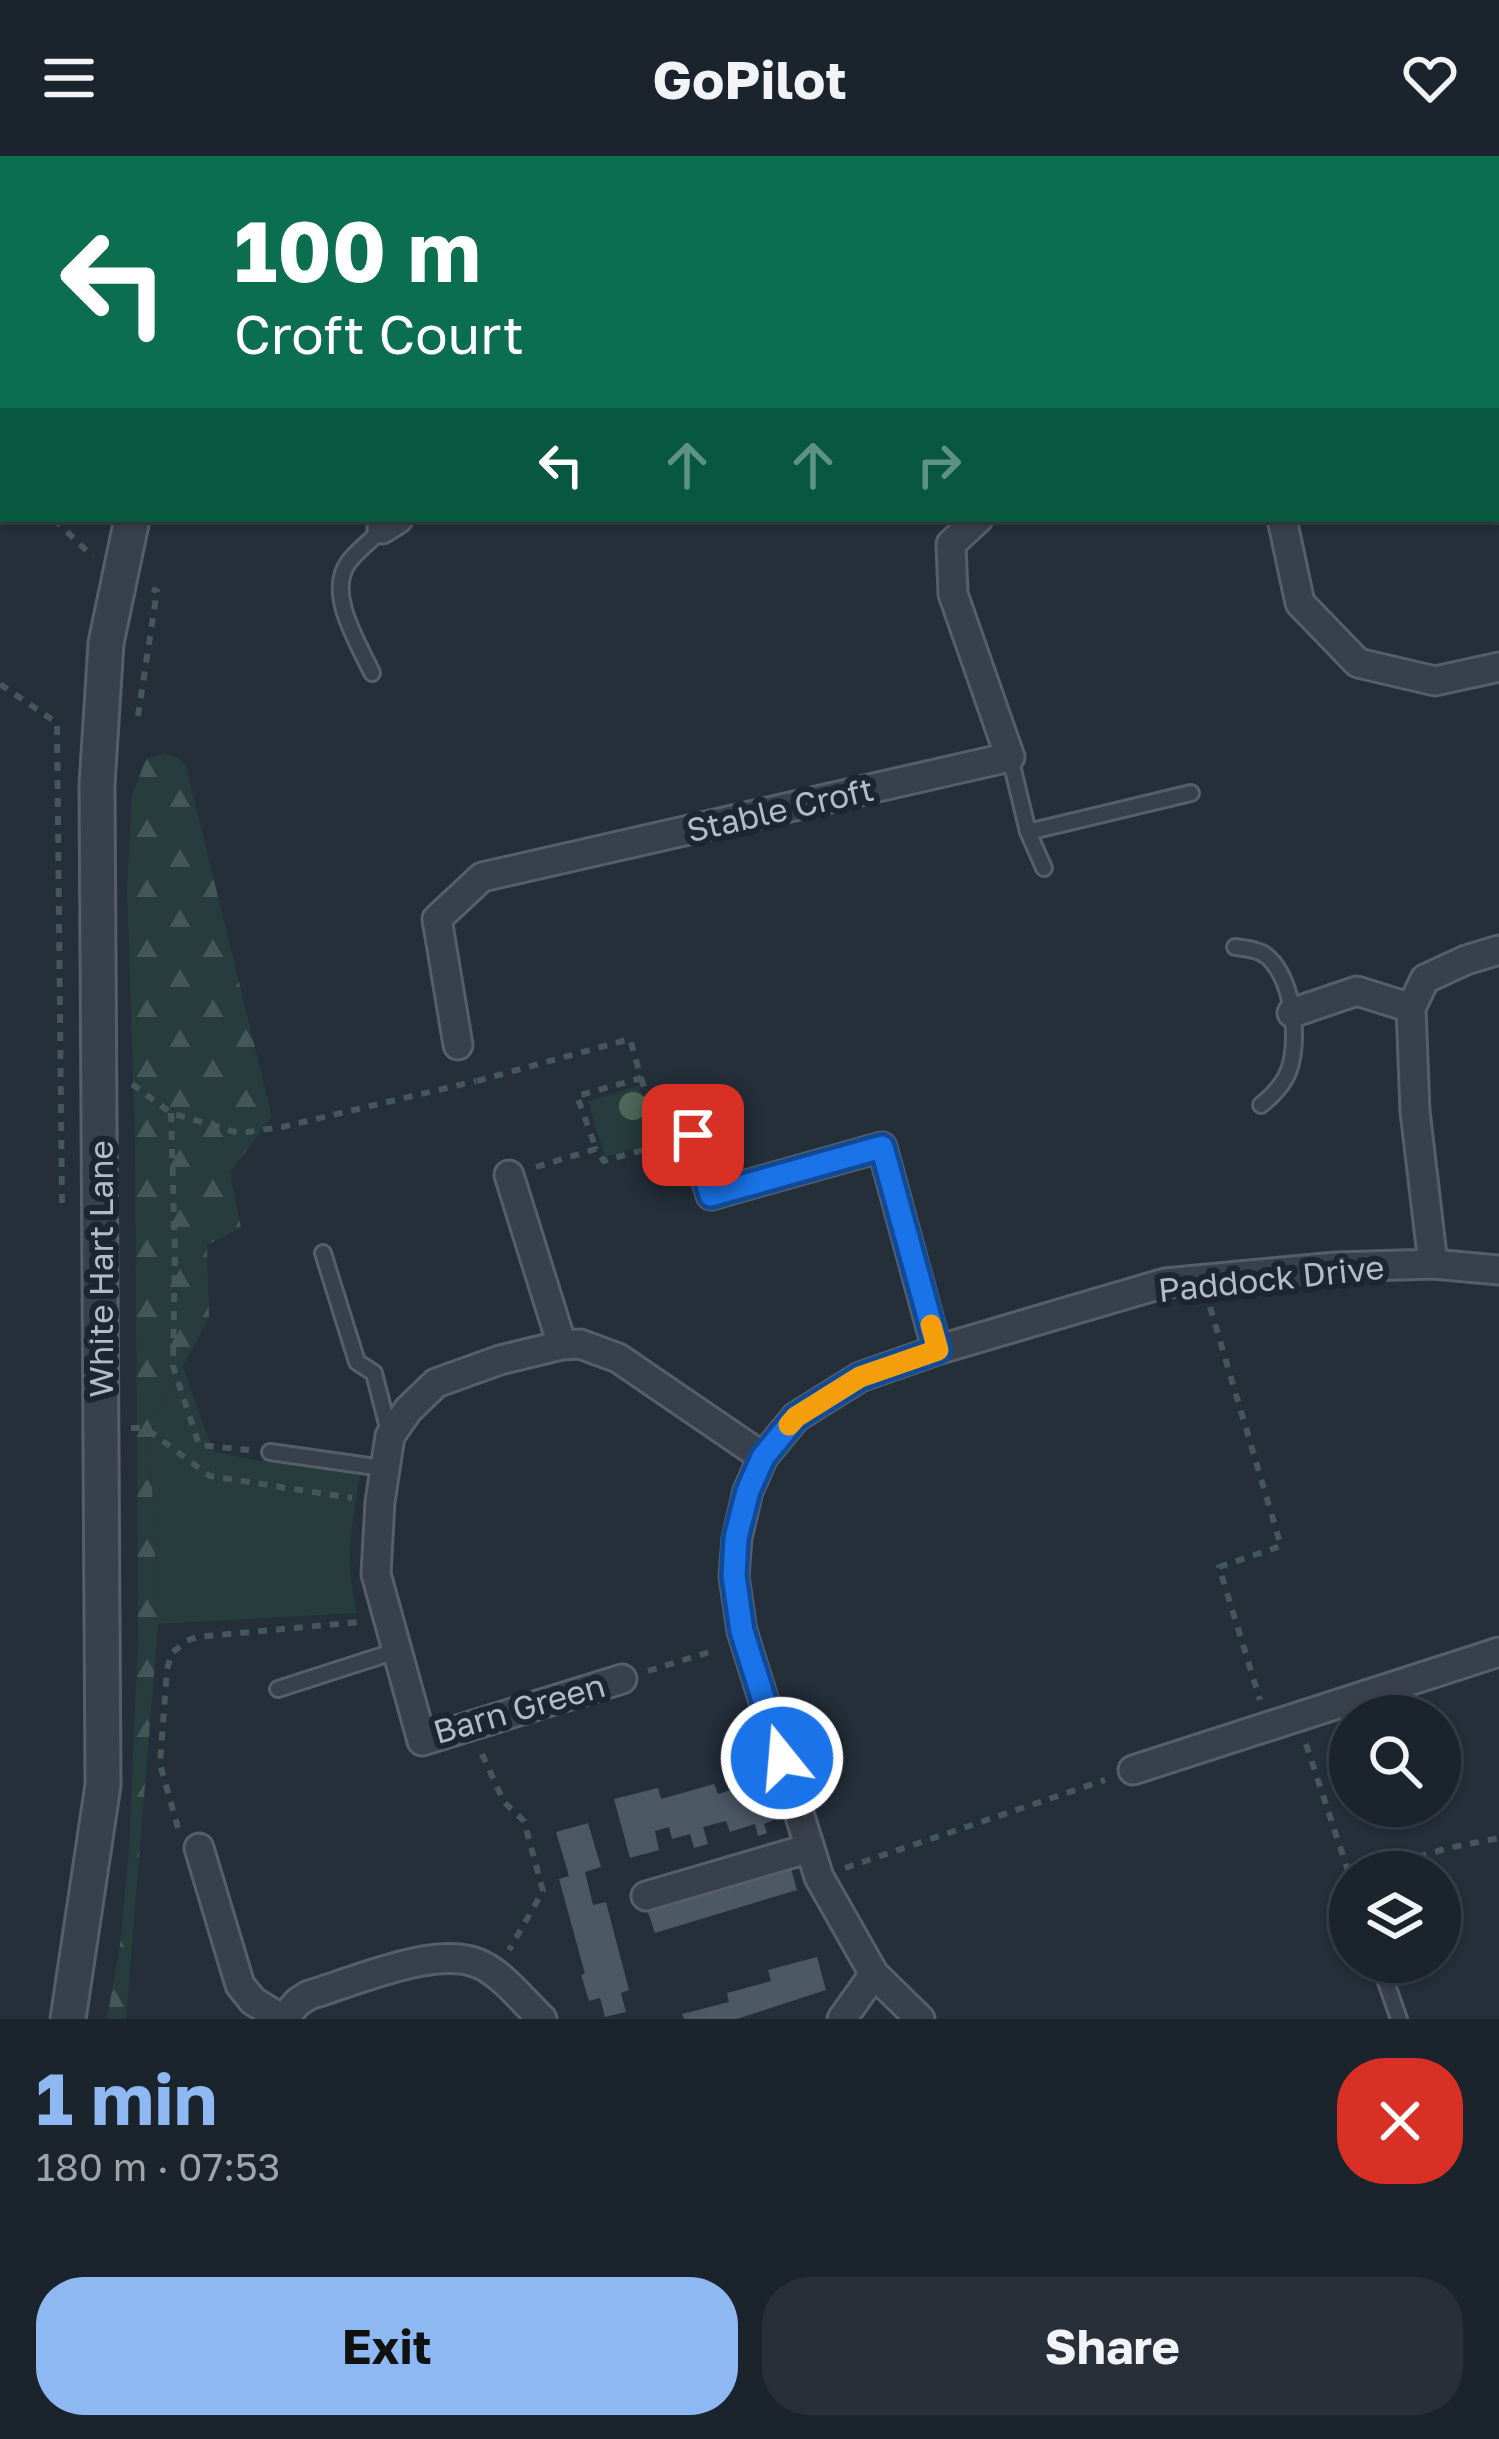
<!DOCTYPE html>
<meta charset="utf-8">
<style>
body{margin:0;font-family:"Golos Text",sans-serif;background:#282f38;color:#f1f3f6;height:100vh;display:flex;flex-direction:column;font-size:45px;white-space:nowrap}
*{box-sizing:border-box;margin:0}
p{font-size:39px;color:#a0a4a9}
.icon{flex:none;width:66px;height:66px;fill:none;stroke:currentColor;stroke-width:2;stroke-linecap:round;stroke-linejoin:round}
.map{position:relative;height:1863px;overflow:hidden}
.drawer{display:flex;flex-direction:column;background:#1b232c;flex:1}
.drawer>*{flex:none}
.hud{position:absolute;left:0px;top:0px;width:1500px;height:366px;box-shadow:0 3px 9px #0004,0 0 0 3px #394048;background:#0b6e4f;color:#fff;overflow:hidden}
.controls{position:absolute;left:1329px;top:1539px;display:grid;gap:24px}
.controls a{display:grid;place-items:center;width:132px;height:132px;border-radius:50%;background:#1b232c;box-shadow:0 3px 9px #0004,0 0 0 3px #394048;font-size:60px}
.pin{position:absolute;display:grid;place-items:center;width:102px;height:102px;color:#fff;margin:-51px;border-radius:24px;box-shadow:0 6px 18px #0006}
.me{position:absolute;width:132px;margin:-66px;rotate:343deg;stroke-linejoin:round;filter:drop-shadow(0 0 9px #0008)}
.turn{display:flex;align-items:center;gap:42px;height:252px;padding:0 36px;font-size:54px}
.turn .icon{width:156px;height:156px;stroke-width:2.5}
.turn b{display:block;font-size:84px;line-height:102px}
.lanes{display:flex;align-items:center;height:114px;padding:0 36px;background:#0003;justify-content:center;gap:60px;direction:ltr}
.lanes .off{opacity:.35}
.round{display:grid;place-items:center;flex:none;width:126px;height:126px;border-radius:48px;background:#282f38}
.headline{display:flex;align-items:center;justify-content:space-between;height:204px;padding:0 36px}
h1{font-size:72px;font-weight:700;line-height:90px;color:#8db8f1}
.cta{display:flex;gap:24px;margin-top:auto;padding:24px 36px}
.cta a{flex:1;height:138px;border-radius:48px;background:#8db8f1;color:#111;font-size:48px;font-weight:700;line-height:138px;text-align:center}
.cta a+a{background:#282f38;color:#f1f3f6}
header{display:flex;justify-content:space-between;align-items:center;height:156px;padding:0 36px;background:#1b232c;font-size:54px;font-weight:700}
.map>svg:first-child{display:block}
.green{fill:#273c3c}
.forest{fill:url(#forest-firs)}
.building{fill:#4d5865}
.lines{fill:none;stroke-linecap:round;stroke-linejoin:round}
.service-casing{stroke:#565e69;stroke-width:20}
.minor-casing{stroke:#565e69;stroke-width:33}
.tertiary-casing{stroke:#565e69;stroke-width:39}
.path{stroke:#445759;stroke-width:6;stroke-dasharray:9 9;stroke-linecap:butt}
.service{stroke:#38404b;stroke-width:14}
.minor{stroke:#38404b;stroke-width:27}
.tertiary{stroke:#38404b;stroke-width:33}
.tree{fill:#4c685a}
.route-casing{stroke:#114b97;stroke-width:30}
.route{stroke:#1a73e8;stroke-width:21}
.slow{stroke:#f59e0b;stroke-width:21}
.labels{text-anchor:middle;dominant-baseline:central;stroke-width:12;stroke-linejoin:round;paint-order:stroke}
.street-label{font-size:33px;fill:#b3bbc6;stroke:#1d2530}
</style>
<header><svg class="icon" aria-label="menu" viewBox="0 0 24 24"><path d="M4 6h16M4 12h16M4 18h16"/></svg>GoPilot<svg class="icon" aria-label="heart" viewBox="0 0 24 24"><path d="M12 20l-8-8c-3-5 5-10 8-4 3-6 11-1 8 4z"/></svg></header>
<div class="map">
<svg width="1499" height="1863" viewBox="0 0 1499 1863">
<defs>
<pattern id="forest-firs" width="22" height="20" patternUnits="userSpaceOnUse" patternTransform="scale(3)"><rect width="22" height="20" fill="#273c3c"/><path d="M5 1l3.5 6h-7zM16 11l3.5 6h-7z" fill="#445657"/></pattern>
</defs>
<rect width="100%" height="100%" fill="#242f3a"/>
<path class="green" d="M639 930C646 949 654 967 648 988L605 1001 588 945Z
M183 1211 213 1295 260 1305 360 1318C352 1370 344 1404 357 1457L158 1468 150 1284 153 1267Z"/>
<path class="forest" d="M163 597 178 602 186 610 272 961 230 1016 241 1072 207 1089 209 1161 153 1267 150 1284 158 1469 126 1863H107L120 1789 129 1695 138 1485 135 984 127 732 132 639 146 603Z"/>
<path class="building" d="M764 1623 776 1663 764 1668 767 1677 758 1680 755 1668 730 1676 726 1665 703 1671 708 1688 694 1692 690 1678 672 1683 669 1671 655 1675 659 1694 630 1702 614 1643 658 1632 661 1643 714 1628 718 1638Z
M588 1667 601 1711 585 1716 593 1749 606 1746 629 1834 621 1837 626 1856 605 1861 600 1842 589 1845 581 1819 585 1818 559 1723 569 1720 556 1676Z
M789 1705 797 1734 655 1777 645 1748Z
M817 1801 826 1834 737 1863H684L682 1858 729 1846 727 1837 771 1825 768 1814Z"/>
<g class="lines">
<g class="service-casing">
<path id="service" d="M372 517C359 488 326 438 348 407 356 395 372 384 382 373
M1010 601 1028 676 1044 712
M1028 676 1191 637
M1235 791C1244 792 1254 793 1262 797 1294 815 1302 891 1286 921 1280 932 1271 941 1261 949
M323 1097 357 1206 374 1217 390 1280
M270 1296 383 1312
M278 1533 396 1495
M1379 1806 1399 1863"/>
</g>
<g class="minor-casing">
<path id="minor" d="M197 0 198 3
M1218 0V3
M874 3 879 0
M1282 363 1300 447 1358 507 1435 525 1499 511
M382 373 398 363
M1292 857 1357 835 1411 852
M458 889 437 763 482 721 1010 601 953 438 951 388 978 363
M693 979 711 1039 882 991 937 1194
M509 1019 562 1189
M1433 1108 1415 955 1411 852 1425 823 1466 804 1499 794
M622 1523 422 1585 376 1418 380 1346 390 1280 408 1254 436 1227 500 1204 562 1189 580 1188 618 1202 763 1301
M1133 1614 1499 1496
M199 1692 240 1829 253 1845 282 1863
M646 1740 810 1692
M283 1863 298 1846 309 1839C354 1826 433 1790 477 1807 501 1816 523 1845 542 1863
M842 1863 874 1818
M920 1863 874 1818 819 1721 742 1475 734 1420 737 1382 748 1335 763 1301 796 1261 860 1221 937 1194 1165 1127 1335 1111 1433 1108 1499 1114"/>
</g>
<g class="tertiary-casing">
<path id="tertiary" d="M257 3 259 0
M68 1863 103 1629 97 629 106 487 132 363"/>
</g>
<path class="path" d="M589 3 592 0
M54 363 93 401
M0 365 3 362
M0 528 57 567 62 1052
M138 560 157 435 152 433
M641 922 661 987
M477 925 630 883 641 922 577 940 596 993
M132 928 171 957 239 977 282 971 476 925
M171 957 175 1098 173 1210 199 1289 249 1294
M536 1011 596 993 604 1005 667 987
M1210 1151 1281 1390 1219 1411 1260 1544
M131 1272H145L210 1320 352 1342
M648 1515 716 1494
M1306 1588 1350 1721
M482 1598 504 1646 524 1665 543 1735 509 1794
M178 1672 160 1608 167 1513 172 1497 186 1485 197 1481 359 1466
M845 1712 1105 1624
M1366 1716 1448 1692 1499 1682"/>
<use href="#service" class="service"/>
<use href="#minor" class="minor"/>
<use href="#tertiary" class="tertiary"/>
</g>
<circle class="tree" cx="633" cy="950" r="14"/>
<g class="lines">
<g class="route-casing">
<path id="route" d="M693 979 711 1039 882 991 938 1194 860 1221 796 1261 763 1301 748 1335 736 1382 734 1420 742 1475 782 1602"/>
</g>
<use href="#route" class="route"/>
<path class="slow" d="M789 1269 796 1261 860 1221 938 1194 931 1169"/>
</g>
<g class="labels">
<g class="street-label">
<text transform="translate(780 653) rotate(-13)">Stable Croft</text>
<text transform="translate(100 1113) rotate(-90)">White Hart Lane</text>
<text transform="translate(1271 1122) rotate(-6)">Paddock Drive</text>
<text transform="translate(519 1552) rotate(-16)">Barn Green</text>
</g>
</g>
</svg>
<div class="controls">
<a><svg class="icon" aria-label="search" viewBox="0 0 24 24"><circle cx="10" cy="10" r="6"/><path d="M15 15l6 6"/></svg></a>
<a><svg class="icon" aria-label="layers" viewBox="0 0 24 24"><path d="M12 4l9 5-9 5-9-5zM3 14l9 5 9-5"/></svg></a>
</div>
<div class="pin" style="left:693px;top:979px;background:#d93025"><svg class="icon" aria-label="arrive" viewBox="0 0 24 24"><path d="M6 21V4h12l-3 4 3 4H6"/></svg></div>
<svg class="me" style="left:782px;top:1602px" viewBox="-20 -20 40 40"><circle r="17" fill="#1a73e8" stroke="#fff" stroke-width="3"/><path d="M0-11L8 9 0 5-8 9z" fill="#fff"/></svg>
<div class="hud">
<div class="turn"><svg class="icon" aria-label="left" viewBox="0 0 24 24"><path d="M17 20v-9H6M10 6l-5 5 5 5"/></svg><div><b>100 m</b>Croft Court</div></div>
<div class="lanes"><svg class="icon" aria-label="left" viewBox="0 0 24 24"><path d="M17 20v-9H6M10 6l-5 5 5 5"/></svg><svg class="icon off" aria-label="ahead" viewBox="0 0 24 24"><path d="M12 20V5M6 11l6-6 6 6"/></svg><svg class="icon off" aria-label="ahead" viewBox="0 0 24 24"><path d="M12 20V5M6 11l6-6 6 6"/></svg><svg class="icon off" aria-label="right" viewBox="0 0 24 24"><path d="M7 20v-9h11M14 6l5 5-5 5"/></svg></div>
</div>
</div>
<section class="drawer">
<div class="headline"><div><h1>1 min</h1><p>180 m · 07:53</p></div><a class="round" style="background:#d93025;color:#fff"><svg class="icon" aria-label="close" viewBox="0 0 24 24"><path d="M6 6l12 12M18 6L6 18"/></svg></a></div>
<div class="cta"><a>Exit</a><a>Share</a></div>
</section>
